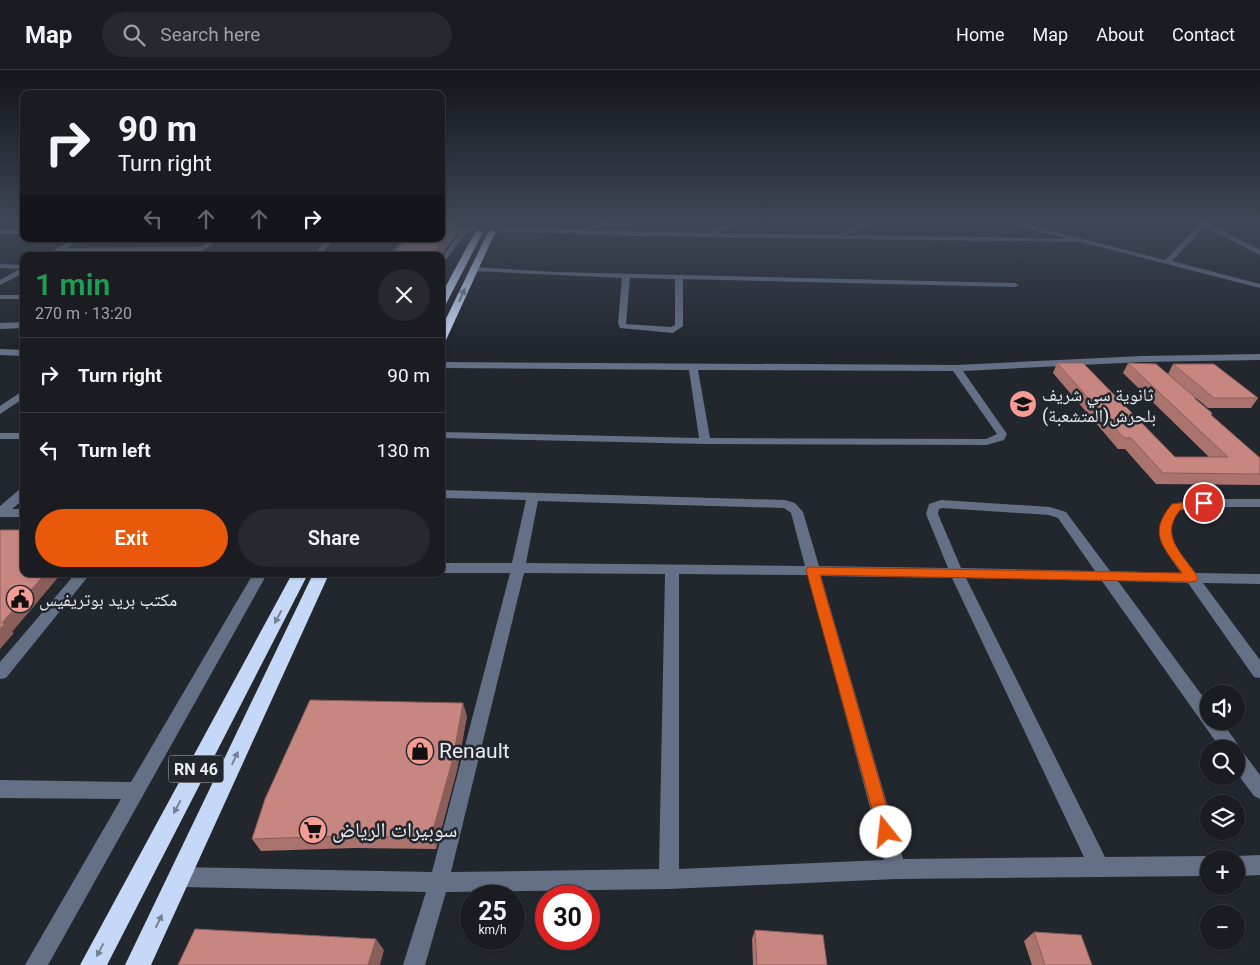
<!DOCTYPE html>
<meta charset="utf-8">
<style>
body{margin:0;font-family:Roboto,"Noto Naskh Arabic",sans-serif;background:#27292f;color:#f1f3f6;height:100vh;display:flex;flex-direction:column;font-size:19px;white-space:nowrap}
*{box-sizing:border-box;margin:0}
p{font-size:16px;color:#9fa1a5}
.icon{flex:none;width:28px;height:28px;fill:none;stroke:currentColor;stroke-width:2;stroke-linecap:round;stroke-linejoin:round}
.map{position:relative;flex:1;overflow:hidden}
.sheet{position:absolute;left:20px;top:182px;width:425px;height:325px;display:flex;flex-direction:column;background:#1a1c22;border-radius:10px;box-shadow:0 1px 4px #0004,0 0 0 1px #383a40}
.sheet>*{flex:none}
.top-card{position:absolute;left:20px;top:20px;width:425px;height:152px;border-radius:10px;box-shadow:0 1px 4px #0004,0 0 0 1px #383a40;background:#1a1c22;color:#f1f3f6;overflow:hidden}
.buttons{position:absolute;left:1200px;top:615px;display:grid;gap:10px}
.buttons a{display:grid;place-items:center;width:45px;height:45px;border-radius:50%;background:#1a1c22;box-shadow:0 1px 4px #0004,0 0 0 1px #383a40;font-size:25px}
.speed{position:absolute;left:460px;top:815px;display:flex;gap:10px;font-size:25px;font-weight:700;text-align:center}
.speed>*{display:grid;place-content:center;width:65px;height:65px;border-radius:50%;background:#1a1c22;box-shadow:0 1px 4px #0004,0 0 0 1px #383a40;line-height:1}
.speed small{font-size:12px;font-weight:400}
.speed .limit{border:8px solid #d22;background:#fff;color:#111}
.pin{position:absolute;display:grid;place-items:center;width:42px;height:42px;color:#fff;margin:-21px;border:2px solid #fff;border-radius:50%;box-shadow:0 1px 5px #0007}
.me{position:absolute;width:55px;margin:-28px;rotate:344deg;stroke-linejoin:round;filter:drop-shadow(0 0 4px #0008)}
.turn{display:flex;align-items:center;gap:18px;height:105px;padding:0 15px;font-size:22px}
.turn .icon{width:65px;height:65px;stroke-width:2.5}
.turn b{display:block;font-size:35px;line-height:42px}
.lanes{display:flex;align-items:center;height:48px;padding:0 15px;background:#0003;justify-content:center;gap:25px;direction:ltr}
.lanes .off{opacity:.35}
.round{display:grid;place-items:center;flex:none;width:52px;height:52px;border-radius:26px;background:#27292f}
.headline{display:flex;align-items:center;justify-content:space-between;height:85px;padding:0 15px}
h1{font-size:30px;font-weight:600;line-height:38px;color:#1e9e55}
.cta{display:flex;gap:10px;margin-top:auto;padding:10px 15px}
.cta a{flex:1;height:58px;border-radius:30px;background:#ea580c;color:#fff;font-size:20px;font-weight:600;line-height:58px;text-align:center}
.cta a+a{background:#27292f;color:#f1f3f6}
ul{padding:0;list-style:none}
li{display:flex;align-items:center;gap:15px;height:75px;padding:0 15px;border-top:1px solid #383a40}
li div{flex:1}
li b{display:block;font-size:19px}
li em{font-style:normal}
header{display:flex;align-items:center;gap:30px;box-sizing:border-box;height:70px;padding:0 25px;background:#1a1c22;border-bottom:1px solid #383a40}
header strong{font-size:24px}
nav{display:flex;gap:28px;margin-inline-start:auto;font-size:18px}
.search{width:350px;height:45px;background:#27292f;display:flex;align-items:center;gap:12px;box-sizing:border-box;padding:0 18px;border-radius:28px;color:#9fa1a5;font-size:19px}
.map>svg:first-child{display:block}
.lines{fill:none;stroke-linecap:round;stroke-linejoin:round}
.minor{fill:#647085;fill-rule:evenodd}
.highway{fill:#c6d8f8;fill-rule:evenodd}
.wall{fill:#ab736e}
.shaded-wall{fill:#8b5e5a}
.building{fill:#c78680;stroke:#8b5e5a}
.oneway{fill:#747f92}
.route{fill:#ea580c;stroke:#983908}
.labels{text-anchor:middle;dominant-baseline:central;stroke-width:5;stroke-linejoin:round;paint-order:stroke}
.shield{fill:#22262d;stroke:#adb1b6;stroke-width:1}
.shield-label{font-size:16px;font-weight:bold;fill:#e9ecf1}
.poi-label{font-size:18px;fill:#e9ecf1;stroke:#22262d;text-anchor:start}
.near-poi-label{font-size:21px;fill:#e9ecf1;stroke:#22262d;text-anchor:start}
</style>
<header>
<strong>Map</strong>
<div class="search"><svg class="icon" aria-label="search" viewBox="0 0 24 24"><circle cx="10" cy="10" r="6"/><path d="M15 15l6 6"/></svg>Search here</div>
<nav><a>Home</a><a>Map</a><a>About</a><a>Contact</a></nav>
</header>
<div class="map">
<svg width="1260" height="895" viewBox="0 0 1260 895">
<rect width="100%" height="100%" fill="#22262d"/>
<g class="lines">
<path class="minor" d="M601 152H611L589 160 709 163 710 161 734 152H743L715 163 837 165 866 152H875L845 165 1067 169 1006 152H1017L1165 190 1200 154 1197 152H1205L1260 180V185L1205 157 1172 191 1260 214V218L1081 172 640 166 499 161 496 159 499 157 583 160 584 158Z
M441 157H477L480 159 468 161 441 196V189L461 161H441Z
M0 160H24V164H0Z
M74 169H81L67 178 201 177 213 169H220L197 185 193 183 195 181 60 182 53 186H44Z
M328 169H335L319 186H312Z
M403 169H409L396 186H389Z
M0 194 24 195V203L0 215V210L20 199 0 198Z
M470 197 557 202 1015 213 1019 215 1015 217 683 209V256L673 263 620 258 618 253 622 208 473 201H470ZM630 208 675 209V255L671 257 626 254Z
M0 225H24V229H0Z
M24 252V258L0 259V253Z
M0 279 24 280V286L0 285Z
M1260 284V290L1142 292 963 301 1007 364 1004 370 987 375 705 374 441 368V362L699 368 689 300 441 298V292L956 295 1142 286ZM698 300 953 301 997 364 986 369 710 368Z
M24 320V328L0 344V336Z
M0 363H24V369H0Z
M24 418V429L12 439H24V447H0V436L20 419Z
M441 420 785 430 795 433 803 442 819 496 948 498 926 444 929 434 941 430 1050 437 1066 442 1110 501 1181 503C1163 477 1148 463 1172 434L1204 429H1260V437H1204L1180 440C1160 465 1181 483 1196 503L1260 504V514L1203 513 1260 590V608L1254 607 1188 513 1118 511 1209 635V651H1221L1237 673 1239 680 1242 681 1260 705V729L1254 726 1236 702V679H1221L1102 511 966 508 1105 787 1209 786 1215 789H1209V806L896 809 669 819 446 822 425 895H403L426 822 180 817 173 814 170 807 173 800 180 797 432 802 510 503H441V493H512L526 430 441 428ZM538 431 784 438 791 443 805 496 526 493ZM942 438 1049 445 1058 448 1095 501 961 498 938 444 939 439ZM524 503 665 504 659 799 451 802ZM679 504 808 505 884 790 679 799ZM821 506 952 508 1084 787 903 789Z
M75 504H90L6 608 0 609V592Z
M253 504H267L48 895H25L121 729 0 728V710L131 712Z
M1260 785V805L1236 806V789H1230L1236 786Z"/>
<path class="highway" d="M476 160 483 162 446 234 441 237V225Z
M491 160 498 162 494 165 446 270 441 273V259L487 164Z
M292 504H308L107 895H80Z
M313 504H329L151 895H125Z"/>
</g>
<path class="wall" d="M457 163 441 186H397L396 182Z
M1057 293 1175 387H1209L1123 303 1128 293 1168 304 1173 294 1258 328 1251 338H1208L1196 328V329L1211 345 1260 388V415L1156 414 1125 379H1118L1053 303Z
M467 646 457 700 436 779 354 778 261 781 252 769Z
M755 860 827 895H753L752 869Z
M1034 862 1092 895H1032L1024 871Z"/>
<path class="shaded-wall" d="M456 153 457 163 441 186H438V177Z
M45 504H61L12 562 14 563 0 579V559L2 553Z
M463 633 467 646 457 700 436 779 431 767Z
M376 869 384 880 380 895H368Z"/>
<path class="building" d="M441 152 456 153 438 177 437 184 396 182 406 169H441Z
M1057 293H1083L1175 387H1228L1128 293 1156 294 1196 328H1194L1212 343 1211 345 1260 388V404L1163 403 1131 368H1124Z
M1173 294H1214L1258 328H1214Z
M0 460H24V504H45L2 553H5L0 559Z
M310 630 463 633 453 688 431 767 347 766 252 769 265 729Z
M195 859 376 869 368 895H178Z
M755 860 823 865 827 895H757Z
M1034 862 1081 865 1092 895H1045Z"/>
<defs><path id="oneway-solid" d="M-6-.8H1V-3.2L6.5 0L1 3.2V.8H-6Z" transform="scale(1.25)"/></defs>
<g class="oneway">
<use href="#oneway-solid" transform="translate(462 225) rotate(-67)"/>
<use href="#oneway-solid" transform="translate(278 547) rotate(118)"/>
<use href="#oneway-solid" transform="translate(235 688) rotate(-65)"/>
<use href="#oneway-solid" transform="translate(177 737) rotate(118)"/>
<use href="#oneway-solid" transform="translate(159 851) rotate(-64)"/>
<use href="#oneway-solid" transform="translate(100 880) rotate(118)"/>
</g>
<linearGradient id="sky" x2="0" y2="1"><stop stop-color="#131519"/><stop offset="0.55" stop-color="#3e4757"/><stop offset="1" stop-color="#3e4757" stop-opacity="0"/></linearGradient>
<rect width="1260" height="277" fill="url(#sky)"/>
<path class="route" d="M1204 430 1209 433 1208 436 1180 440C1158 467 1184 484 1198 508L1196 511 1192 512 820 505 894 762 892 768 886 770 880 768 806 500 808 497 1182 503C1163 476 1147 464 1172 434Z"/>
<defs>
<g id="school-disc" transform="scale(1.4375)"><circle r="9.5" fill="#f59c94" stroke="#22262d"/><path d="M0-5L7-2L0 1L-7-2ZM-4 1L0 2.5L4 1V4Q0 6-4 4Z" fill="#111"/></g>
<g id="civic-disc" transform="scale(1.4375)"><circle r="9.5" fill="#f59c94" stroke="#22262d"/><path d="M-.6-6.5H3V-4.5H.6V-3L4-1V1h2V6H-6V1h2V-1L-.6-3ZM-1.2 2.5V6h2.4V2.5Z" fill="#111"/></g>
<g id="shop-disc" transform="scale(1.4375)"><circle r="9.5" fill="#f59c94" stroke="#22262d"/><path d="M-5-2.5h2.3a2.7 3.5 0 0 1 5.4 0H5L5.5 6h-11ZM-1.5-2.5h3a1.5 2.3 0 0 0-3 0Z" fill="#111"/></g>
<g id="supermarket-disc" transform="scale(1.4375)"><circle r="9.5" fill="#f59c94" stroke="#22262d"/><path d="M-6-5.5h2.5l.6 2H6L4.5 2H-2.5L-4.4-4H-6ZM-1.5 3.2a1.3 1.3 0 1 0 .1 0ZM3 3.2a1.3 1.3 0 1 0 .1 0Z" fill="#111"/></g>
</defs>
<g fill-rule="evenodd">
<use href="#school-disc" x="1023" y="334"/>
<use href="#civic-disc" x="20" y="529"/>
<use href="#shop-disc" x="420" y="681"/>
<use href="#supermarket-disc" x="313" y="760"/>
</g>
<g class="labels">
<rect class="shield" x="168.5" y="685.5" width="55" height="27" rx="4"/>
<g class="shield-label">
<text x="196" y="699">RN 46</text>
</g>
<g class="poi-label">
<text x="1042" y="324">ثانوية سي شريف<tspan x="1042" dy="21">بلحرش(المتشعبة)</tspan></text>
<text x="39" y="529">مكتب بريد بوتريفيس</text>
</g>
<g class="near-poi-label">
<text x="439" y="681">Renault</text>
<text x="332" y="760">سوبيرات الرياض</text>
</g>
</g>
</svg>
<div class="buttons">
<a><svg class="icon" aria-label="sound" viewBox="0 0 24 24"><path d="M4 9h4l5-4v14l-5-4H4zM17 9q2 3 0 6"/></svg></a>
<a><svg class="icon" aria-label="search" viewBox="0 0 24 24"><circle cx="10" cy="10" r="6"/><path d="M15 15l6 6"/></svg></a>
<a><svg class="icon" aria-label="layers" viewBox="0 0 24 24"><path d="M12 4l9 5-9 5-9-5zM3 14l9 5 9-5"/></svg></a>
<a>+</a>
<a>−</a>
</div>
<div class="speed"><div>25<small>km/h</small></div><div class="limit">30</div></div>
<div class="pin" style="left:1204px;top:433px;background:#d93025"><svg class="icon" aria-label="arrive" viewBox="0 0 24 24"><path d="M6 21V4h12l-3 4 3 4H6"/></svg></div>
<svg class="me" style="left:886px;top:762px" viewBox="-20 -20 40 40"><circle r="19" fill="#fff"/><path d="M0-13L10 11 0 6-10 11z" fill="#ea580c"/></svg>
<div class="top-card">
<div class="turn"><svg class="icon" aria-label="right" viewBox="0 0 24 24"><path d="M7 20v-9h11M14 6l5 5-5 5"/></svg><div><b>90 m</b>Turn right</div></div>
<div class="lanes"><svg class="icon off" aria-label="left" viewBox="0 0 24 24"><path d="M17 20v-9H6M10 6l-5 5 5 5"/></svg><svg class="icon off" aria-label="ahead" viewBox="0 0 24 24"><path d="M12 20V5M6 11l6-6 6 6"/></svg><svg class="icon off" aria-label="ahead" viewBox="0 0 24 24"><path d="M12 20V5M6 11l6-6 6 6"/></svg><svg class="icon" aria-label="right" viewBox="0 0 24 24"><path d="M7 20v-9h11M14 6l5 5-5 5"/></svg></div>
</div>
<section class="sheet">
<div class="headline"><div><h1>1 min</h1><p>270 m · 13:20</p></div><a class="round"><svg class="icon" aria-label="close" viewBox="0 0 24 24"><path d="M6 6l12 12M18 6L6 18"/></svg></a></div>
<ul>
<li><svg class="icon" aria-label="right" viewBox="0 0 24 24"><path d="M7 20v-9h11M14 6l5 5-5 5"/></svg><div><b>Turn right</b></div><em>90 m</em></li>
<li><svg class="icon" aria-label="left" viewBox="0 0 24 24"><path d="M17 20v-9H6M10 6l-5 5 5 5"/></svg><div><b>Turn left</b></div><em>130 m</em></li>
</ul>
<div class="cta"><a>Exit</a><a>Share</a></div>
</section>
</div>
